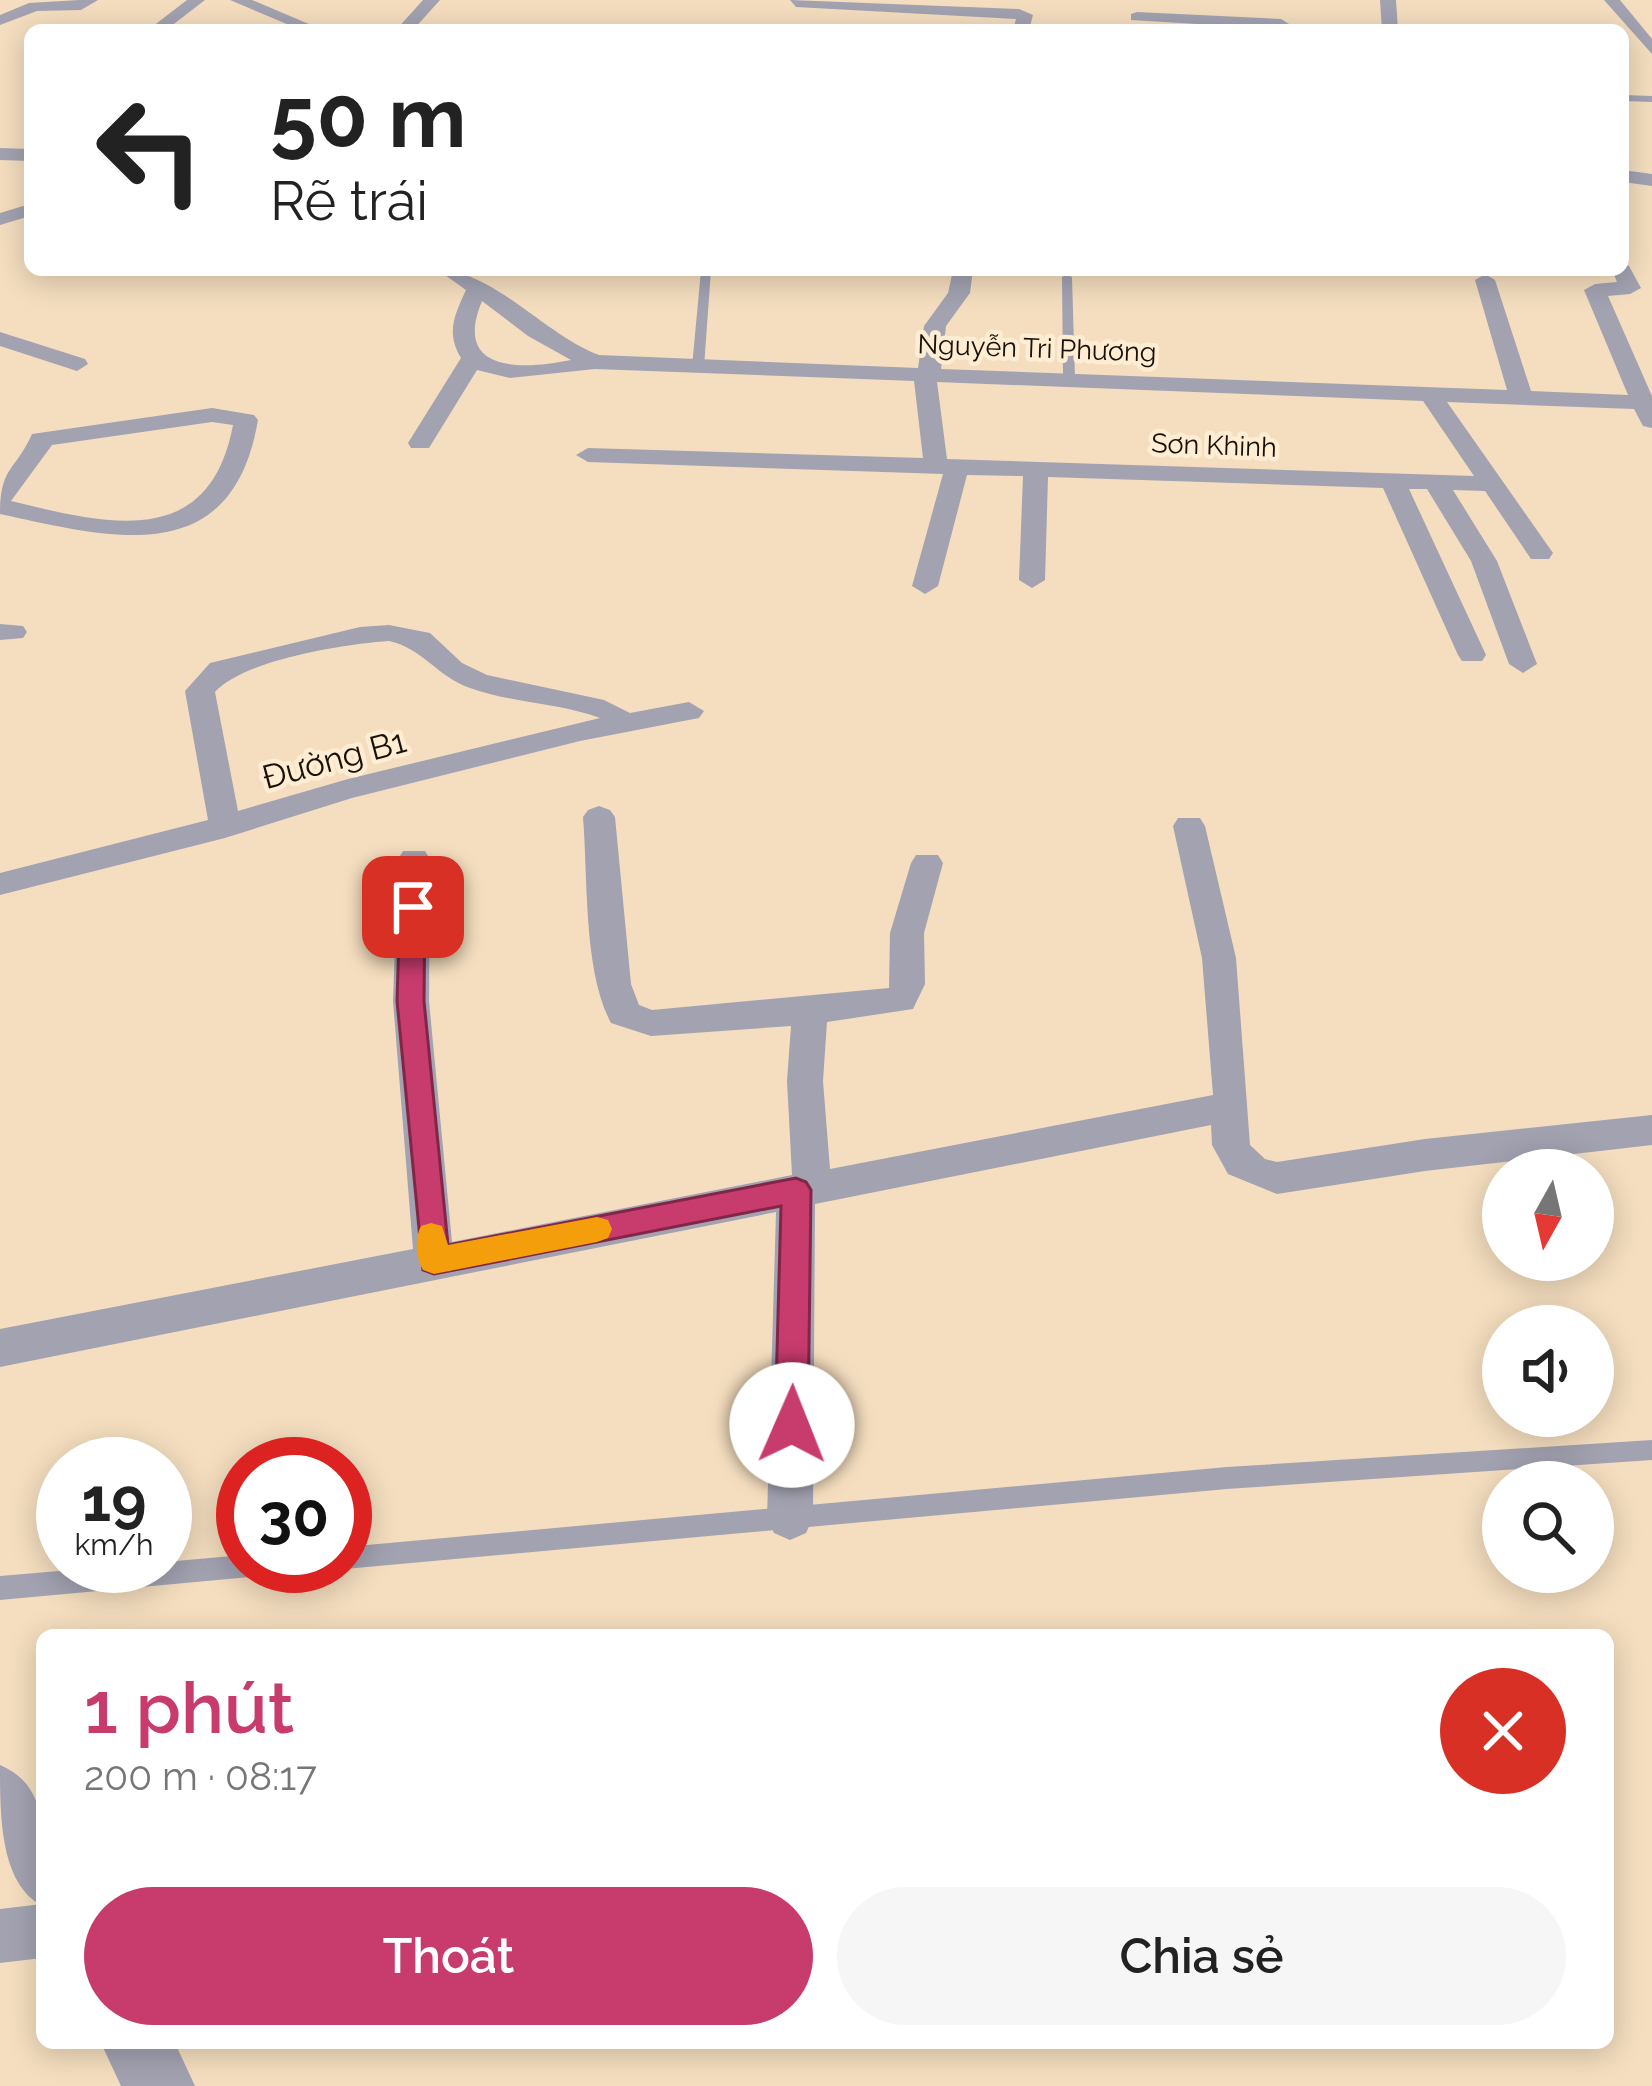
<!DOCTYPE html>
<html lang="vi">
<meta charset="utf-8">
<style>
body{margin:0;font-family:Raleway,sans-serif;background:#f6f6f6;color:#222;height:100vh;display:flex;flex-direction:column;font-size:45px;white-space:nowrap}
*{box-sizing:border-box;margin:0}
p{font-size:39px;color:#767676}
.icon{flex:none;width:66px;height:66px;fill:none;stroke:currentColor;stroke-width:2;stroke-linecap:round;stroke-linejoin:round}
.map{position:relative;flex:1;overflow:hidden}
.drawer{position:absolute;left:36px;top:1629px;width:1578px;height:420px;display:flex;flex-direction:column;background:#fff;border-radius:18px;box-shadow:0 6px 30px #0003}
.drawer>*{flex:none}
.banner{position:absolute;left:24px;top:24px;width:1605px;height:252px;border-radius:18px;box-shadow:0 6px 30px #0003;background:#fff;color:#222;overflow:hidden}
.needle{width:78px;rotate:188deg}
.controls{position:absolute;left:1482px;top:1149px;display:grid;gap:24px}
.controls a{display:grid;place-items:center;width:132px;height:132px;border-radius:50%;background:#fff;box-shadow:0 6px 30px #0003;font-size:60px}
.speed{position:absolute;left:36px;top:1437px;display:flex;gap:24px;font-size:60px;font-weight:700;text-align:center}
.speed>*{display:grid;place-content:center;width:156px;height:156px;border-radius:50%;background:#fff;box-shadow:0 6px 30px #0003;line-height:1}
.speed small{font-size:30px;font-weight:400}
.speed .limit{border:18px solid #d22;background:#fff;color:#111}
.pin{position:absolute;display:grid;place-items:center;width:102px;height:102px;color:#fff;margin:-51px;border-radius:24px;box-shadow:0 6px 18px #0006}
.me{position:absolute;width:132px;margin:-66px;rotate:1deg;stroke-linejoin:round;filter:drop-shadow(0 0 9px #0008)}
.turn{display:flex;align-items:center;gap:42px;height:252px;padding:0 48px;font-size:54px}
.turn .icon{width:156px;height:156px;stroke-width:2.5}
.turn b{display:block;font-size:84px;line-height:102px}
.round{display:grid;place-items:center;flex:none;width:126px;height:126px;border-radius:63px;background:#f6f6f6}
.headline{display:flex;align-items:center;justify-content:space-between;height:204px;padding:0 48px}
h1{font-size:72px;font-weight:600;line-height:90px;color:#c73b6d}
.button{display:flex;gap:24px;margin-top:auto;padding:24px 48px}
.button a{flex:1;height:138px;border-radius:72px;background:#c73b6d;color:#fff;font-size:48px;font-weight:600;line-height:138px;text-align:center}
.button a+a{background:#f6f6f6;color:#222}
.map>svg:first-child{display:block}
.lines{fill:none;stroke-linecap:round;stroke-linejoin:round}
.service{fill:#a3a2b1;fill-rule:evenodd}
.minor{fill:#a3a2b1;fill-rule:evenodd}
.tertiary{fill:#a3a2b1;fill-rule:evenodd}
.route{fill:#c73b6d;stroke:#812647;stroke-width:3}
.slow{fill:#f59e0b}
.labels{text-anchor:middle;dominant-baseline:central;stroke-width:9;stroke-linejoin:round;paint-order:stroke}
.far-street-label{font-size:27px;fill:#181106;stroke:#feecd3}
.street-label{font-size:33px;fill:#181106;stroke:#feecd3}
</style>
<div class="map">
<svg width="1652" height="2086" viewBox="0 0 1652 2086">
<rect width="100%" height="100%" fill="#f5debf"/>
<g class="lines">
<path class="service" d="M1623 95 1652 96V102L1623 101Z
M701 270H711L704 367 698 370 692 367Z
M1067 274 1072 277 1075 379 1069 382 1063 379 1062 277Z
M1652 1440V1460L1227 1489 345 1569 337 1566H345V1547L1227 1467Z
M243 1555V1566H262L258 1574 250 1577 0 1600V1576L119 1566H165V1562Z"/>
<path class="minor" d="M79 0H98L81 10 37 11 0 25V15L29 3Z
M187 0H205L166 30H148Z
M230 0H252L323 30H301Z
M423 0H440L413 30H396Z
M790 0 1019 9 1033 15 1029 30H1013L1016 19 796 7Z
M1380 0H1396L1398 30H1382Z
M1604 0H1620L1652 39V54Z
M1137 12 1281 19 1289 24 1281 29 1131 20V14Z
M0 148 30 149V161L0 160Z
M1623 170 1652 174V186L1623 182Z
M23 206 30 208V216L0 225V213Z
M1623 264 1629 266 1641 288 1630 294 1608 296 1652 396V428L1643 426 1634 409 1447 402 1553 553 1549 559H1531L1485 491 1453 490 1497 561 1537 664 1523 673 1509 664 1471 561 1427 489H1409L1486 655 1482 661H1462L1458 655 1383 488 1048 477 1045 580 1032 588 1019 580 1023 476 967 475 938 586 925 594 912 586 943 474 588 462 576 455 588 448 923 458 914 381 595 369 510 378 477 370 429 448H411L408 443 461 358C446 333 454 316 466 290L438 270C493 270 544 334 599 355L918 368 924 326 948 293 953 270H973L970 293 946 326 941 369 1507 390 1475 280 1485 274 1495 280 1531 391 1628 395 1584 290 1595 284 1617 282 1612 270H1623ZM482 301 528 336 571 360C522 370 452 373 482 301ZM937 382 1423 401 1474 476 947 459Z
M0 332 85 359 88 364 77 371 0 346Z
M212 408 254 415 258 420C232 572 112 538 0 514 0 466 15 472 32 434ZM212 422 233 425C209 552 106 524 11 501L52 445Z
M0 624 23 626 27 632 23 638 0 640Z
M389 625 430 633 462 663 487 675 604 700 630 713 689 702 704 711 699 718 580 741 352 798 225 838 0 895V873L208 820 185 691 210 663 360 627ZM389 641C422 648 438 677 470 688 512 703 559 703 600 718L348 779 238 811 215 692C243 660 345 644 389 641Z
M599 806 610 810 615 817 631 984 639 1005 652 1010 889 988 890 933 911 863 916 855H938L943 863 924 933 925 984 913 1009 827 1022 823 1081 830 1169 1213 1095 1202 958 1173 826 1178 818H1200L1205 826 1236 958 1250 1145 1265 1159 1277 1162 1425 1139 1652 1115V1145L1425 1171 1277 1194 1228 1174 1212 1145 1211 1125 815 1204 813 1518 806 1533 790 1540 774 1533 767 1518 776 1212 0 1367V1329L413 1249 393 1001 398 859 403 851H425L430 859 429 1001 452 1242 792 1175 787 1081 791 1026 651 1036 611 1023C583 971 588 877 583 817L588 810Z
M42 1904V1958L0 1963V1909Z"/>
<path class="tertiary" d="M0 1765C56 1788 42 1854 42 1906 0 1883 0 1817 0 1765Z
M101 2043H175L195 2086H121Z"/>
</g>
<path class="route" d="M413 898 425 907 424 1001 448 1245 796 1178 806 1182 811 1190 808 1425 803 1436 792 1440 780 1436 775 1425 781 1206 434 1274 423 1270 397 1001 400 907Z"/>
<path class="slow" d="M597 1217 608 1220 612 1229 608 1238 597 1242 434 1274 423 1270C416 1257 414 1240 421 1226L431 1223 442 1226 448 1245Z"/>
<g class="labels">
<g class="far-street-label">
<text transform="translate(1037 348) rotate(2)">Nguyễn Tri Phương</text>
<text transform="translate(1214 445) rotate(2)">Sơn Khinh</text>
</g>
<g class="street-label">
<text transform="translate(334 759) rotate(-15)">Đường B1</text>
</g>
</g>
</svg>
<div class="controls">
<a><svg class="needle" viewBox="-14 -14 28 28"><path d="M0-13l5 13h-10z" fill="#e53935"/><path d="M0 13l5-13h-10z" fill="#767676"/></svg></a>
<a><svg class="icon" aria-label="sound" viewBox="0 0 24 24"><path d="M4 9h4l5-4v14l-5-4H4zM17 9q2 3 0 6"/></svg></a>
<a><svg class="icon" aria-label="search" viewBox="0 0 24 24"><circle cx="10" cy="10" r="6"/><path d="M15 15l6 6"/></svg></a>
</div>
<div class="speed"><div>19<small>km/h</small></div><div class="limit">30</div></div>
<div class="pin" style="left:413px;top:907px;background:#d93025"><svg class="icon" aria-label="arrive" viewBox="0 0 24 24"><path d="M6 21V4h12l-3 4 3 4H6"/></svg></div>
<svg class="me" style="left:792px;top:1425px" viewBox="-20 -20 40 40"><circle r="19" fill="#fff"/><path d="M0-13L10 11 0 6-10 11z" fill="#c73b6d"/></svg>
<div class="banner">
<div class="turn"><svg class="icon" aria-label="left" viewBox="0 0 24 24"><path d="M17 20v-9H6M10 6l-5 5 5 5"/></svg><div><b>50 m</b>Rẽ trái</div></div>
</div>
<section class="drawer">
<div class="headline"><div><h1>1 phút</h1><p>200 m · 08:17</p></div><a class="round" style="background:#d93025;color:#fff"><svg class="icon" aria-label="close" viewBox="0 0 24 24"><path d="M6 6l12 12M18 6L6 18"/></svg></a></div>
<div class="button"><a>Thoát</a><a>Chia sẻ</a></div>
</section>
</div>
